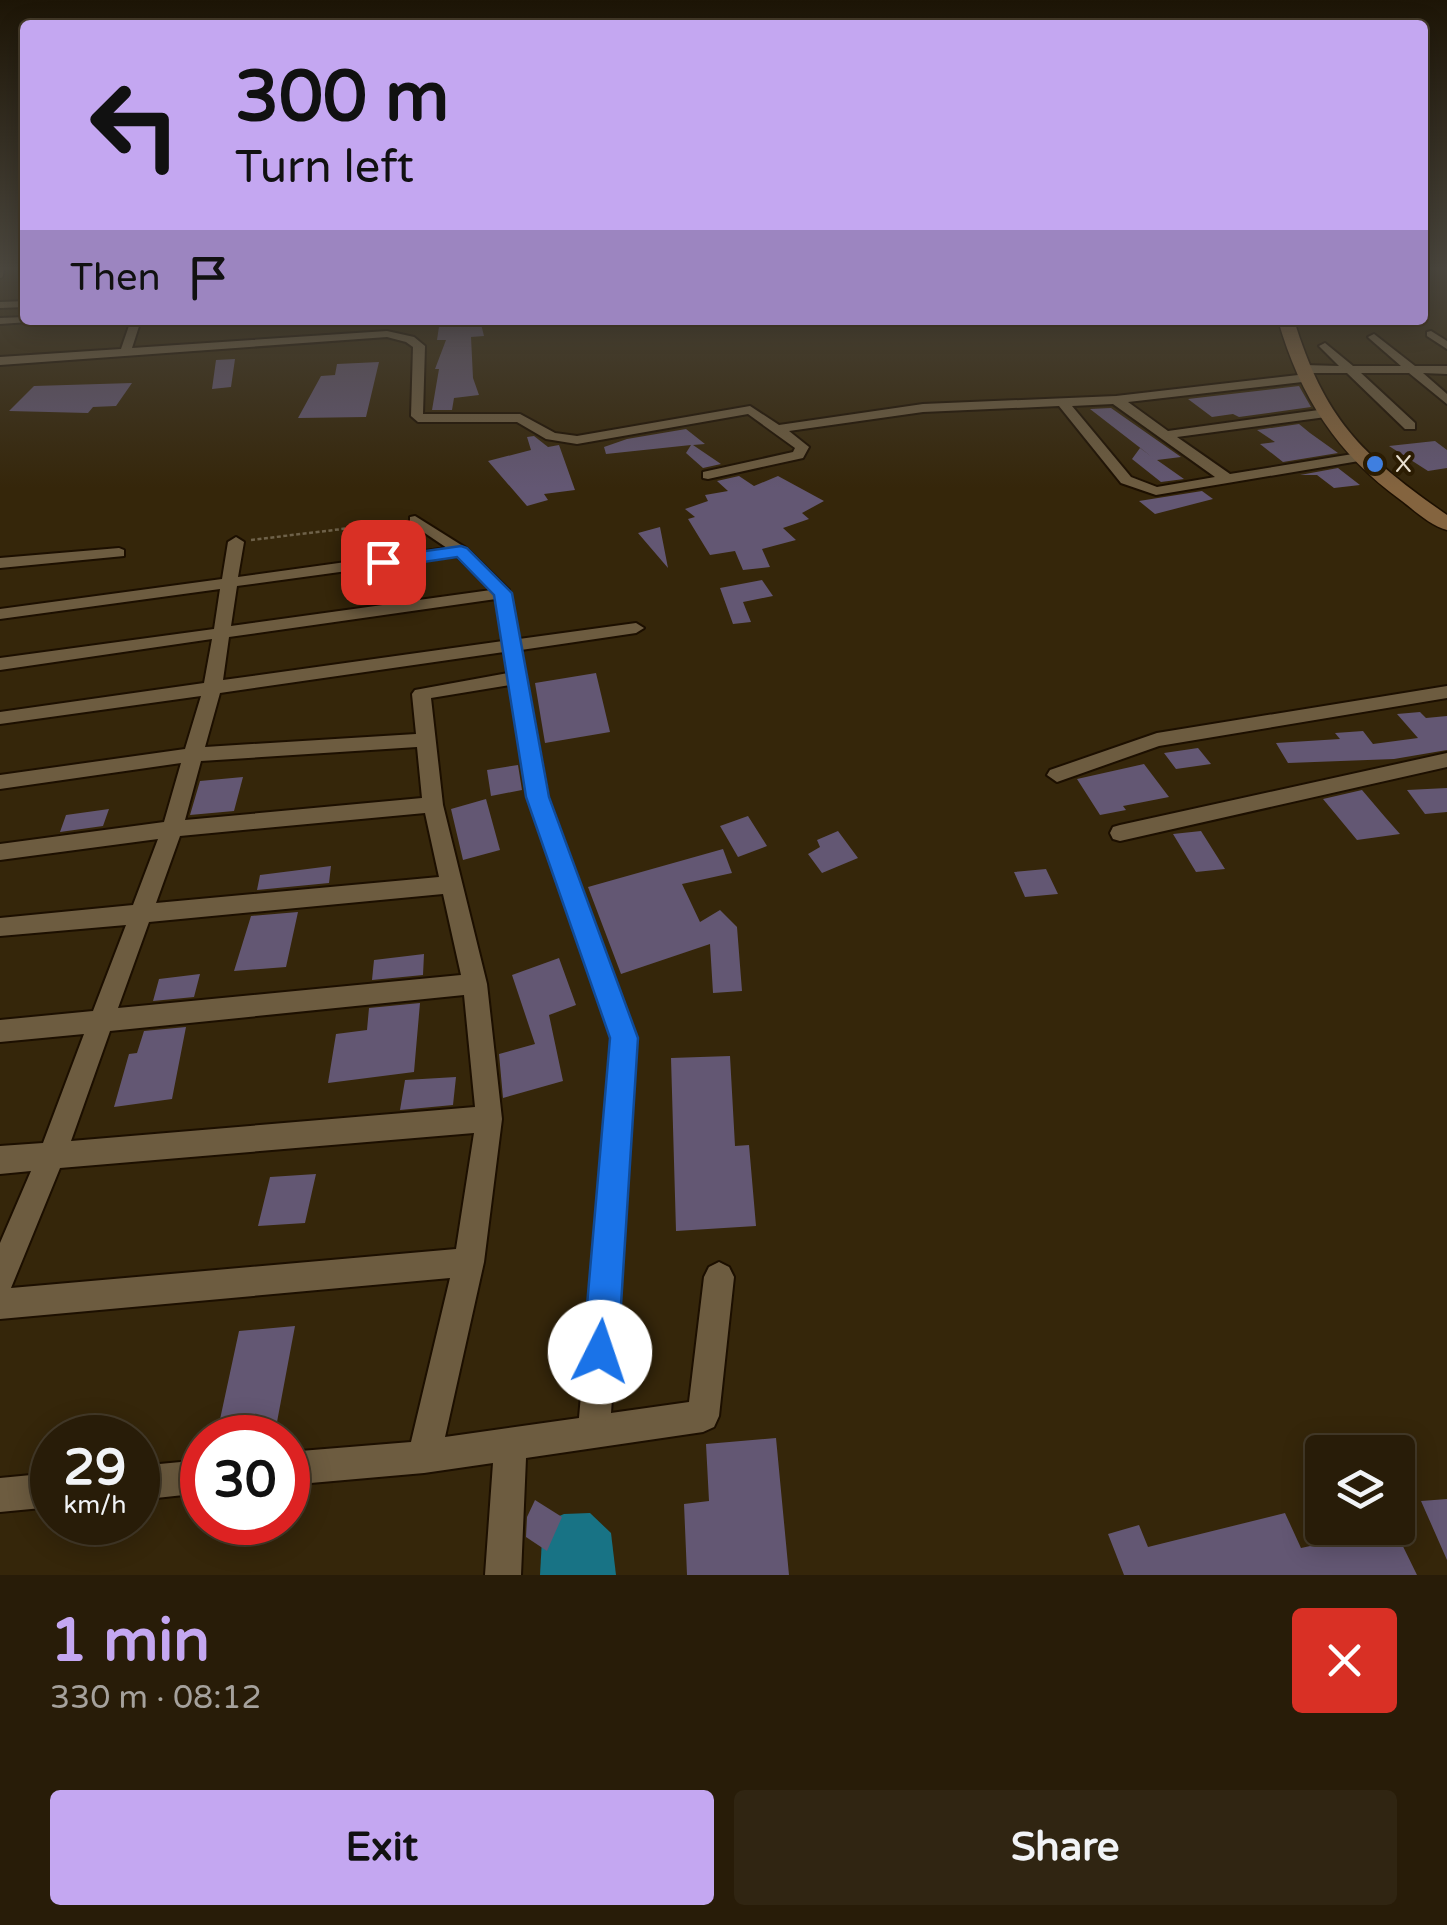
<!DOCTYPE html>
<meta charset="utf-8">
<style>
body{margin:0;font-family:"Varela Round",sans-serif;background:#302512;color:#f1f3f6;height:100vh;display:flex;flex-direction:column;font-size:38px;white-space:nowrap}
*{box-sizing:border-box;margin:0}
p{font-size:32px;color:#a5a19c}
.icon{flex:none;width:55px;height:55px;fill:none;stroke:currentColor;stroke-width:2;stroke-linecap:round;stroke-linejoin:round}
.map{position:relative;height:1575px;overflow:hidden}
.panel{display:flex;flex-direction:column;background:#281c08;flex:1}
.panel>*{flex:none}
.banner{position:absolute;left:20px;top:20px;width:1408px;height:305px;border-radius:10px;box-shadow:0 5px 25px #0003,0 0 0 2px #443a29;background:#c4a7f1;color:#111;overflow:hidden}
.tools{position:absolute;left:1305px;top:1435px;display:grid;gap:20px}
.tools a{display:grid;place-items:center;width:110px;height:110px;border-radius:10px;background:#281c08;box-shadow:0 5px 25px #0003,0 0 0 2px #443a29;font-size:50px}
.speed{position:absolute;left:30px;top:1415px;display:flex;gap:20px;font-size:50px;font-weight:700;text-align:center}
.speed>*{display:grid;place-content:center;width:130px;height:130px;border-radius:50%;background:#281c08;box-shadow:0 5px 25px #0003,0 0 0 2px #443a29;line-height:1}
.speed small{font-size:25px;font-weight:400}
.speed .limit{border:15px solid #d22;background:#fff;color:#111}
.pin{position:absolute;display:grid;place-items:center;width:85px;height:85px;color:#fff;margin:-42px;border-radius:20px;box-shadow:0 5px 15px #0006}
.me{position:absolute;width:110px;margin:-55px;rotate:4deg;stroke-linejoin:round;filter:drop-shadow(0 0 8px #0008)}
.turn{display:flex;align-items:center;gap:35px;height:210px;padding:0 50px;font-size:45px}
.turn .icon{width:130px;height:130px;stroke-width:2.5}
.turn b{display:block;font-size:70px;line-height:85px}
.then{display:flex;align-items:center;height:95px;padding:0 50px;background:#0003;gap:20px;font-size:38px}
.round{display:grid;place-items:center;flex:none;width:105px;height:105px;border-radius:10px;background:#302512}
.head{display:flex;align-items:center;justify-content:space-between;height:170px;padding:0 50px}
h1{font-size:60px;font-weight:800;line-height:75px;color:#c4a7f1}
.cta{display:flex;gap:20px;margin-top:auto;padding:20px 50px}
.cta a{flex:1;height:115px;border-radius:10px;background:#c4a7f1;color:#111;font-size:40px;font-weight:800;line-height:115px;text-align:center}
.cta a+a{background:#302512;color:#f1f3f6}
.map>svg:first-child{display:block}
.water{fill:#187385}
.building{fill:#635773}
.lines{fill:none;stroke-linecap:round;stroke-linejoin:round}
.lane-casing{stroke:#1c0f00;stroke-width:9}
.street-casing{stroke:#1c0f00;stroke-width:4}
.secondary-casing{stroke:#1c0f00;stroke-width:3}
.path{stroke:#6e6149;stroke-width:2.5;stroke-dasharray:4 2.5;stroke-linecap:butt}
.lane{stroke:#6d5c40;stroke-width:6}
.street{fill:#6d5c40;fill-rule:evenodd}
.secondary{fill:#84643f;fill-rule:evenodd}
.route{fill:#1a73e8;stroke:#114b97;stroke-width:2.5}
.shop-dot{fill:#3f7fe0;stroke:#2b1c02;stroke-width:4}
.labels{text-anchor:middle;dominant-baseline:central;stroke-width:8;stroke-linejoin:round;paint-order:stroke}
.far-poi-label{font-size:25px;fill:#e9e0d0;stroke:#2b1c02;text-anchor:start}
</style>
<div class="map">
<svg width="1447" height="1575" viewBox="0 0 1447 1575">
<rect width="100%" height="100%" fill="#35260a"/>
<path class="water" d="M590 1513 611 1533 616 1575H540L542 1539 550 1520 564 1514Z"/>
<path class="building" d="M440 320H480L484 336 471 337 473 378 479 395 454 398 452 410H432L439 369H435L446 340H437Z
M235 359 231 387 212 389 216 360Z
M379 362 366 417 298 418 321 376 335 375 337 364Z
M132 383 116 406 93 407 88 413 9 411 34 386Z
M1299 386 1311 407 1239 417 1233 414 1212 417 1188 399Z
M1111 408 1181 457 1157 460 1184 479 1161 482 1132 459 1140 448 1152 457 1090 409Z
M1299 424 1310 433 1338 453 1283 462 1260 444 1275 442 1257 430Z
M686 429 705 444 693 445 721 464 703 468 686 453 691 445 606 454 604 447 627 439Z
M534 436 548 447 559 445 575 490 544 494 548 500 527 506 488 461 531 450 527 437Z
M1435 441 1447 450V468L1428 471 1389 446Z
M1338 468 1360 485 1334 488 1317 475H1300Z
M739 476 754 486 778 476 824 501 802 513 809 519 783 528 796 540 762 549 770 567 743 570 735 551 710 555 688 519 695 517 685 509 708 501 705 495 728 491 717 481Z
M1202 491 1213 499 1155 514 1139 501Z
M660 527 668 568 638 533Z
M762 580 773 596 743 602 751 622 733 624 720 588Z
M596 673 610 732 545 743 535 683Z
M1420 712 1426 718 1447 716V750L1394 759 1288 763 1276 743 1340 739 1335 733 1363 731 1373 744 1418 738 1397 714Z
M1198 748 1211 764 1176 769 1164 753Z
M1144 764 1169 797 1123 806 1126 810 1100 815 1077 779Z
M518 765 522 790 491 796 487 770Z
M243 777 234 811 190 815 200 781Z
M1447 788V812L1425 814 1407 790Z
M1362 790 1385 817 1400 834 1357 840 1323 799Z
M486 799 500 850 463 860 451 809Z
M109 809 103 826 60 832 66 815Z
M748 816 767 846 738 857 720 826Z
M838 831 858 858 822 873 808 854 820 847 817 840Z
M1201 831 1225 869 1196 872 1173 834Z
M723 849 732 873 682 884 700 922 720 910 737 927 742 991 713 993 710 944 621 974 588 887Z
M331 866 329 883 257 890 260 875Z
M1046 869 1058 894 1025 897 1014 872Z
M298 912 286 967 234 971 251 916Z
M424 954 423 975 372 980 374 960Z
M559 958 576 1005 549 1015 563 1081 503 1098 499 1054 535 1044 512 975Z
M200 974 194 997 153 1001 159 979Z
M420 1003 414 1072 328 1083 336 1034 367 1030 369 1008Z
M186 1027 172 1099 114 1107 129 1054 137 1053 144 1031Z
M730 1056 735 1146 749 1145 756 1226 676 1231 671 1058Z
M456 1077 453 1105 400 1110 405 1080Z
M316 1174 305 1223 258 1226 270 1177Z
M295 1326 274 1438H216L239 1331Z
M776 1438 789 1575H687L684 1504 709 1501 706 1444Z
M1447 1499V1560L1421 1501Z
M535 1500 562 1517 547 1551 526 1537 527 1517Z
M1285 1513 1301 1548 1394 1528 1417 1575H1124L1108 1534 1139 1525 1148 1547Z"/>
<g class="lines">
<g class="lane-casing">
<path id="lane" d="M0 275 1 268"/>
</g>
<g class="street-casing">
<path id="street" d="M25 301V307L0 308V302Z
M25 317V320H30L29 322 0 324V318Z
M131 320H141L132 348 387 331 414 337 425 346 423 414H520L555 433 577 436 750 406 779 425 923 404 1116 396 1307 374 1311 375V381L1128 402 1168 431 1326 409 1332 413 1326 417 1177 437 1230 474 1359 453 1366 457 1359 461 1156 495 1121 483 1059 406 923 412 789 431 809 447 803 458 708 479 703 478V472L793 452 795 448 748 414 577 444 546 439 517 422H418L411 416 413 347 406 342 387 337 0 365V357L121 349ZM1113 404 1215 477 1157 487 1131 477 1072 406Z
M1431 331 1447 341V349L1427 336V332Z
M1374 334 1415 366H1447V374L1423 373 1447 394V404L1409 373H1361L1415 423V429H1405L1347 373H1304L1298 369 1304 365 1339 366 1319 346 1325 343 1353 366H1401L1370 339 1368 337Z
M415 516 466 548 509 590 519 639 636 623 644 628 636 633 521 650 548 797 636 1038 611 1413 689 1402 704 1277 709 1267 719 1262 729 1267 734 1277 719 1416 714 1427 703 1432 526 1458 521 1575H485L493 1463 424 1473 288 1485V1452L411 1442 450 1278 0 1319V1243L31 1171 0 1174V1146L43 1143 84 1034 0 1042V1020L93 1011 126 925 0 936V918L133 905 158 839 0 860V844L164 822 181 763 0 789V775L185 749 201 696 0 724V712L204 683 212 639 0 670V658L214 629 220 589 0 619V609L222 579 228 542 236 537 244 542 238 577 447 548 410 523V517ZM457 556 491 590 231 626 237 586ZM496 599 503 641 223 680 229 637ZM504 652 508 673 415 690 412 694 416 734 205 747 220 693ZM510 685 528 797 612 1038 579 1418 445 1437 484 1262 502 1119 487 984 443 805 431 698ZM417 747 422 798 185 820 201 761ZM425 813 439 877 156 903 180 836ZM443 894 461 975 118 1008 149 922ZM464 995 475 1107 71 1141 110 1031ZM474 1133 456 1249 11 1288 60 1168Z
M119 548 124 550V556L0 568V558Z
M1447 686V698L1159 746 1057 782 1047 775 1050 770 1157 733Z
M1447 753V767L1120 841 1113 839 1110 833 1113 827 1120 825Z
M202 1460V1493L138 1500V1466Z
M52 1473V1507L0 1512V1478Z"/>
</g>
<g class="secondary-casing">
<path id="secondary" d="M1278 320H1294C1325 421 1363 456 1447 515V530C1431 526 1415 511 1402 501 1337 454 1300 397 1278 320Z"/>
</g>
<path class="path" d="M251 540 400 522"/>
<use href="#lane" class="lane"/>
<use href="#street" class="street"/>
<use href="#secondary" class="secondary"/>
</g>
<linearGradient id="sky" x2="0" y2="1"><stop stop-color="#1d1506"/><stop offset="0.55" stop-color="#4b473e"/><stop offset="1" stop-color="#4b473e" stop-opacity="0"/></linearGradient>
<rect width="1447" height="488" fill="url(#sky)"/>
<path class="route" d="M461 546 467 548 512 593 549 797 638 1038 618 1352 613 1365 600 1370 588 1365 583 1352 610 1038 526 797 494 595 457 557 383 568 374 562 383 557Z"/>
<circle class="shop-dot" cx="1375" cy="464" r="10"/>
<g class="labels">
<g class="far-poi-label">
<text x="1395" y="464">X</text>
</g>
</g>
</svg>
<div class="tools">
<a><svg class="icon" aria-label="layers" viewBox="0 0 24 24"><path d="M12 4l9 5-9 5-9-5zM3 14l9 5 9-5"/></svg></a>
</div>
<div class="speed"><div>29<small>km/h</small></div><div class="limit">30</div></div>
<div class="pin" style="left:383px;top:562px;background:#d93025"><svg class="icon" aria-label="arrive" viewBox="0 0 24 24"><path d="M6 21V4h12l-3 4 3 4H6"/></svg></div>
<svg class="me" style="left:600px;top:1352px" viewBox="-20 -20 40 40"><circle r="19" fill="#fff"/><path d="M0-13L10 11 0 6-10 11z" fill="#1a73e8"/></svg>
<div class="banner">
<div class="turn"><svg class="icon" aria-label="left" viewBox="0 0 24 24"><path d="M17 20v-9H6M10 6l-5 5 5 5"/></svg><div><b>300 m</b>Turn left</div></div>
<div class="then">Then<svg class="icon" aria-label="arrive" viewBox="0 0 24 24"><path d="M6 21V4h12l-3 4 3 4H6"/></svg></div>
</div>
</div>
<section class="panel">
<div class="head"><div><h1>1 min</h1><p>330 m · 08:12</p></div><a class="round" style="background:#d93025;color:#fff"><svg class="icon" aria-label="close" viewBox="0 0 24 24"><path d="M6 6l12 12M18 6L6 18"/></svg></a></div>
<div class="cta"><a>Exit</a><a>Share</a></div>
</section>
